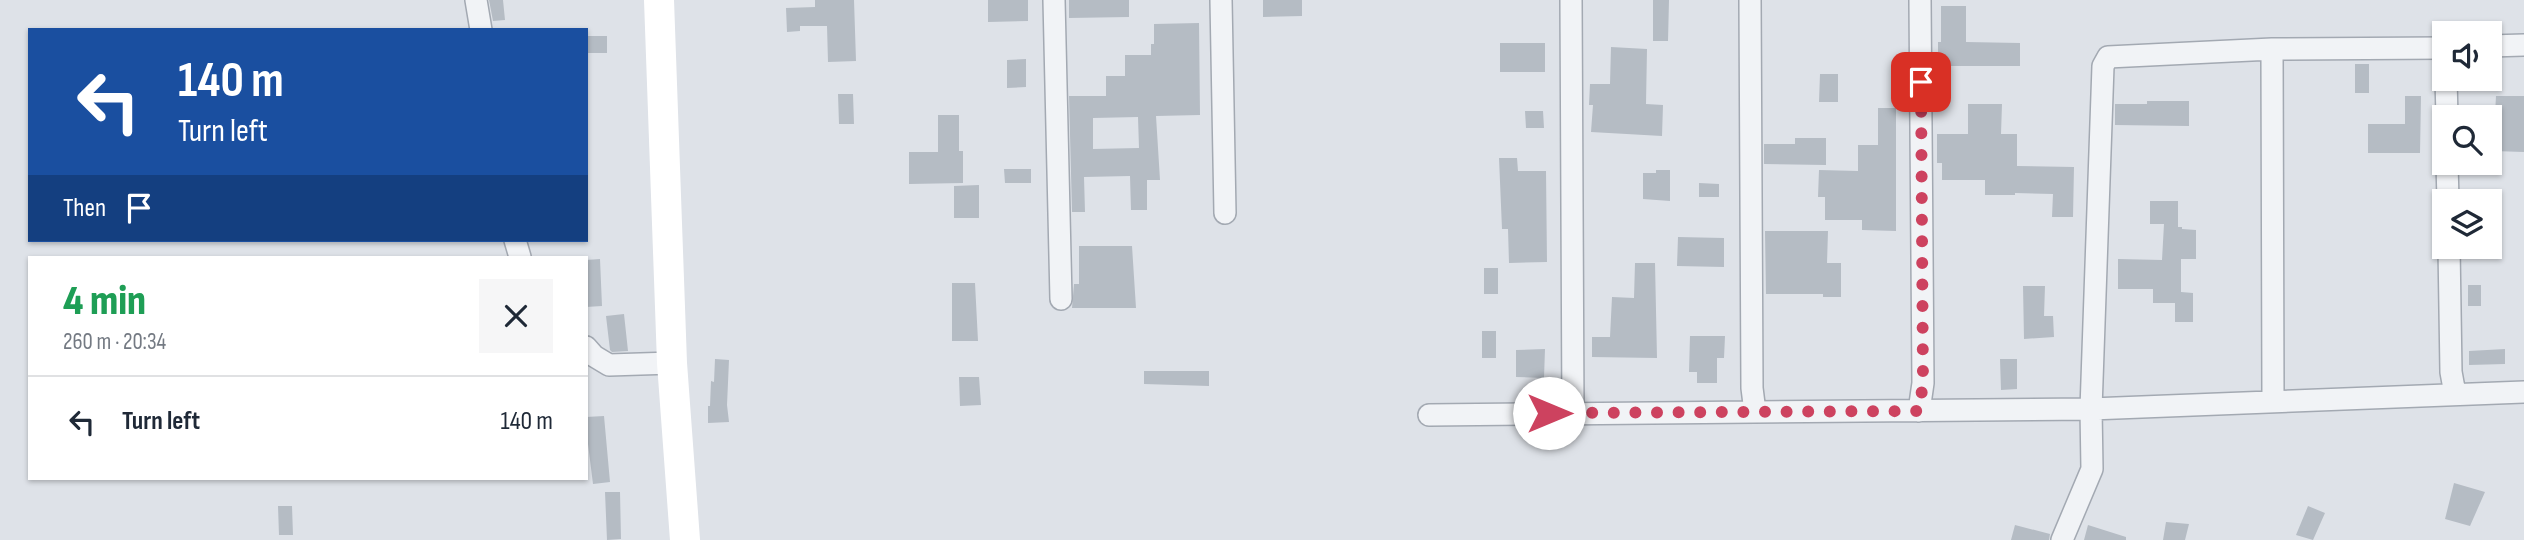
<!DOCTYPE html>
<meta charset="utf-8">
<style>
body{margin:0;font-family:"Sofia Sans Condensed",sans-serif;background:#f6f6f7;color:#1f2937;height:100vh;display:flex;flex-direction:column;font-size:26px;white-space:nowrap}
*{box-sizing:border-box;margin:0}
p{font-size:23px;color:#747a83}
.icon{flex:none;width:38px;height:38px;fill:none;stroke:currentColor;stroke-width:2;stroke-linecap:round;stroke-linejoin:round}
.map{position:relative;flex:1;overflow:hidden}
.details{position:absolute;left:28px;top:256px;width:560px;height:224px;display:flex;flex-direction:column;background:#fff;border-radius:0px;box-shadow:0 2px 5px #0004}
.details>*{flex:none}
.guide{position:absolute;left:28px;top:28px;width:560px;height:214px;border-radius:0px;box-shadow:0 2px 5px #0004;background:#1a4fa0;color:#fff;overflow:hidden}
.fabs{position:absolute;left:2432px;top:21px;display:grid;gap:14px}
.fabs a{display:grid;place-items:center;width:70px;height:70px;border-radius:0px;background:#fff;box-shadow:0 2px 5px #0004;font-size:35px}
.pin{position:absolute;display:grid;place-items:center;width:60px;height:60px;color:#fff;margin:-30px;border-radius:14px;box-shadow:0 4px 10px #0006}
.me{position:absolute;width:77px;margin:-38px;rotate:90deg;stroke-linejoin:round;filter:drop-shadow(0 0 5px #0008)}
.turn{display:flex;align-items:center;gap:24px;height:147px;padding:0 35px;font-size:32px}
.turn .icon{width:91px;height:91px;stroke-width:2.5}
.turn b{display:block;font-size:49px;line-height:60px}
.then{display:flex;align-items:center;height:66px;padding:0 35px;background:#0003;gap:14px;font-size:26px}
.round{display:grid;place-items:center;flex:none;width:74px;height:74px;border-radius:0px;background:#f6f6f7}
.summary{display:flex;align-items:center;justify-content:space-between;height:119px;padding:0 35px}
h1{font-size:42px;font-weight:800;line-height:52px;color:#1e9e55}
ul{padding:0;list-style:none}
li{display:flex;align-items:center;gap:21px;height:91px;padding:0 35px;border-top:2px solid #e0e1e3}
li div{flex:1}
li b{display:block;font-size:26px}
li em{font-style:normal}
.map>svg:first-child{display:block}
.building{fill:#b5bcc4;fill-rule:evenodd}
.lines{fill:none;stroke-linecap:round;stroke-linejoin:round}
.minor-casing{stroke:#a3a9b2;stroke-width:24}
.minor{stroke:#f1f3f6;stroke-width:21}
.secondary{stroke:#fff;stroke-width:30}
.route{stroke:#cd425f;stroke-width:12;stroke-dasharray:0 21.6}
</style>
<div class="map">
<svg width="2524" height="540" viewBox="0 0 2524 540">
<rect width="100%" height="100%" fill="#dee2e8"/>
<path class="building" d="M489 0H503L505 20 493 21Z
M815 0H854L856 61 828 62 827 26H800V31L787 32 786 8 815 7Z
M988 0H1028V21L988 22Z
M1069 0H1129V17L1069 18Z
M1263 0H1302V16L1263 17Z
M1653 0H1669L1668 41H1653Z
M1941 6H1966V42L2020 43V66H1938V42H1941Z
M1199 23 1200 115 1156 116 1160 180H1147V210H1131L1130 176 1084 177 1085 212H1072L1069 96H1106V76H1125V55H1151V44H1154V24ZM1138 117 1139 148 1093 149V118Z
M586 36H607V53H586Z
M1500 43H1545V72H1500Z
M1611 47 1647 49 1646 104 1663 105 1662 136 1591 132 1593 105H1589L1590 84H1610Z
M1026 59V87L1007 88V60Z
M2355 64H2369V93H2355Z
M1820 74H1838V102H1819Z
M838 94H853L854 124H839Z
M2405 96H2421L2420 153H2368V124H2405Z
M2496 96H2524V152L2493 151Z
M2147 101H2189V126L2115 125V104H2147Z
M1968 104H2002L2001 134H2017V166L2074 167 2073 217H2052L2053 194 2015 193V195H1985V180H1942V163H1937V134H1968Z
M1878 108H1896V231L1862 230V220H1825V197H1818L1819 170 1858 171V145H1878Z
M1525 111H1543L1544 128H1526Z
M938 115H959V151H963V183L909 184V152H938Z
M1795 138H1826V165L1764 164V144H1795Z
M1499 158H1517L1518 171H1546L1547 262 1509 263 1508 229H1502Z
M1004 169H1031V183H1005Z
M1656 170H1670V201L1643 199V173H1656Z
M1699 183 1719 184V197H1699Z
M979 185V218H954V186Z
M2150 201H2178V227H2182V229L2196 230V259H2181V292L2193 293V322H2175V303H2153V289H2118V259L2162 260 2164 224H2150Z
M1765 231H1828L1827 263H1841V297H1823V294H1766Z
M1678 237 1724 238V267L1677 266Z
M1079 246H1132L1136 308H1072L1074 284H1079Z
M600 259 602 306 586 307V260Z
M1635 263H1655L1657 358 1592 357V337H1610L1612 297 1634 298Z
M1484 268H1498V294H1484Z
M952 283H975L978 341H952Z
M2468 285H2481V306H2468Z
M2023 286H2045L2044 316H2053L2054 337 2024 339Z
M624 314 628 351 612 352 610 350 606 316Z
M1482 331H1496V358H1482Z
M1690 336H1725L1724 358H1717V383H1697V372H1689Z
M1545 349 1544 378 1516 377V350Z
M2505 349V364L2469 365V351Z
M715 359 729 360 727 405 729 422 708 423V406H710L711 381 714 382Z
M2000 359H2017V389L2001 390Z
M1144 371H1209V386L1144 384Z
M959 377H979L981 405 960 406Z
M604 416 610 482 593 484 588 444H586V417Z
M2454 483 2485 492 2470 526 2445 519Z
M605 492H620L621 539 607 540Z
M278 506H292L293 535H279Z
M2308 506 2325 513 2313 540 2296 535Z
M2166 522 2189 524 2185 540H2163Z
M2015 525 2050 534 2049 540H2011Z
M2088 525 2126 537V540H2084Z"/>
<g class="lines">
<g class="minor-casing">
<path id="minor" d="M476 0 481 30
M1054 0 1061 299
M1221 0 1225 213
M1571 0 1573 413
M1750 0 1752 388 1755 412
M2490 46 2524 45
M2272 49 2273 400
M2446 79 2447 117
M2447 163 2448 201
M515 240 520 257
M2449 247 2451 372 2455 394
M586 347 594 356 609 365 672 363
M1919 411 1923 383 1920 0
M1429 415 2091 409 2524 392
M2062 540 2092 469 2091 409 2103 66 2108 57 2272 49 2445 48"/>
</g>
<use href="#minor" class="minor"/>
<path class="secondary" d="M659 0 672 363 685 540"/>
</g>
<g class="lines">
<path class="route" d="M1549 413 1919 411 1923 383 1921 82"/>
</g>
</svg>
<div class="fabs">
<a><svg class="icon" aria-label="sound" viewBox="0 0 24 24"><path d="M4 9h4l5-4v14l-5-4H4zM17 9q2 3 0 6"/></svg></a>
<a><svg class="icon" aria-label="search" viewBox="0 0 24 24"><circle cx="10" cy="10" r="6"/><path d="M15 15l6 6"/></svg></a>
<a><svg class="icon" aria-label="layers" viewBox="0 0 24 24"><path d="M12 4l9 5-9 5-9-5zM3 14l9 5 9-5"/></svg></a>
</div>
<div class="pin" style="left:1921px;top:82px;background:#d93025"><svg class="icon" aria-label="arrive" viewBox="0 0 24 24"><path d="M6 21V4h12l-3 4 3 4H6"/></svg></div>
<svg class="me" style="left:1549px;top:413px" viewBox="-20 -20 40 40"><circle r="19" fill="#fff"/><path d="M0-13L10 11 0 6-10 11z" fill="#cd425f"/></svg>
<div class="guide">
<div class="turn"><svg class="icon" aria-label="left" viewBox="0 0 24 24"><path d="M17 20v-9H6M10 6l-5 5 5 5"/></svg><div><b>140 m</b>Turn left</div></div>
<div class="then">Then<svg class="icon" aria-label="arrive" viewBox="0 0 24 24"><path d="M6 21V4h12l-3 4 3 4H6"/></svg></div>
</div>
<section class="details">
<div class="summary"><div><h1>4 min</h1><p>260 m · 20:34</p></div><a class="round"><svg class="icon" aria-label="close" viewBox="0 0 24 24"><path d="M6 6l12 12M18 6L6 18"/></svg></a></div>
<ul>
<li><svg class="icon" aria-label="left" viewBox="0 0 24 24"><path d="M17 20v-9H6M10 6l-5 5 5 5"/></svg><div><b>Turn left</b></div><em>140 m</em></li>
</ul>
</section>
</div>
